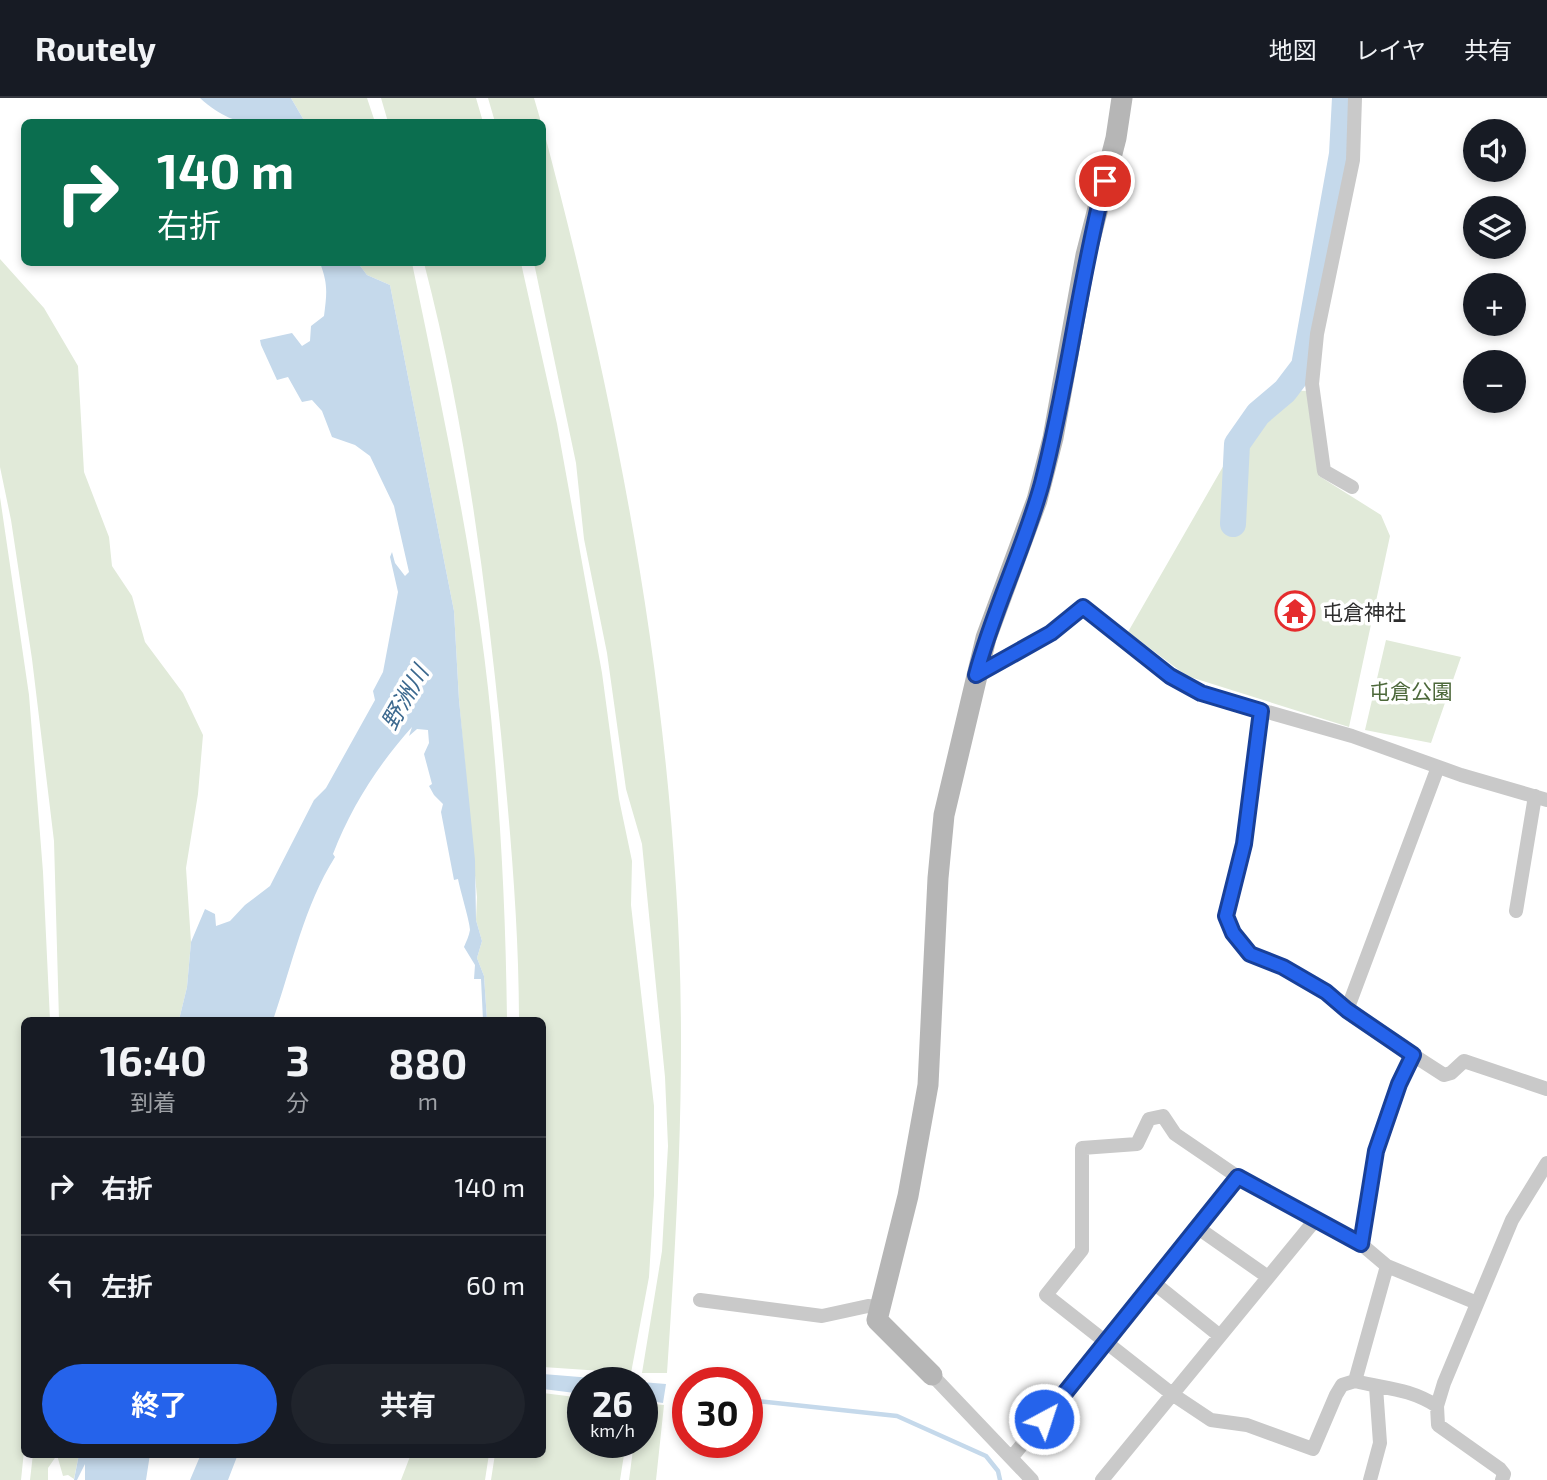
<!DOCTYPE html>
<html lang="ja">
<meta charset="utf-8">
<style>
body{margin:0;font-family:"Exo 2","Noto Sans JP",sans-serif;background:#20242c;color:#f1f3f6;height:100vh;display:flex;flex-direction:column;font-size:26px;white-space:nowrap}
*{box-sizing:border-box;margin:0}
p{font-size:23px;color:#9ea1a6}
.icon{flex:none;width:38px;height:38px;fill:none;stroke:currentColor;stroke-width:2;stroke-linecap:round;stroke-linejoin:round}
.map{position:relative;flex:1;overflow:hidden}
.panel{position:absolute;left:21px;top:919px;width:525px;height:441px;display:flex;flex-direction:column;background:#171b24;border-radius:10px;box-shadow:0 4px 10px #0003}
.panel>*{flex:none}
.hud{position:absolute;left:21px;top:21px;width:525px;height:147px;border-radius:10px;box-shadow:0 4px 10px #0003;background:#0b6e4f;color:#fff;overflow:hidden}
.controls{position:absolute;left:1463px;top:21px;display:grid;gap:14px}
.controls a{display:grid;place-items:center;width:63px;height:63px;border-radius:50%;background:#171b24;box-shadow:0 4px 10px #0003;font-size:35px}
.speed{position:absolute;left:567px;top:1269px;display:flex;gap:14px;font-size:35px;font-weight:700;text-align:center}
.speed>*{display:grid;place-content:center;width:91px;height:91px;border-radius:50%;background:#171b24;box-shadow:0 4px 10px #0003;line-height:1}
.speed small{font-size:18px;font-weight:400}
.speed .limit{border:10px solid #d22;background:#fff;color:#111}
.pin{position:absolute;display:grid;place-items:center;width:60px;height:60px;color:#fff;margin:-30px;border:4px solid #fff;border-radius:50%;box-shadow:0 2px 7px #0007}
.me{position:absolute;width:77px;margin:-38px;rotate:40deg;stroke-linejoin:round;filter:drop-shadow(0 0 5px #0008)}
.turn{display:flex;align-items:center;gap:24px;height:147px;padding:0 21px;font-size:32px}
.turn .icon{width:91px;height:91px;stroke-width:2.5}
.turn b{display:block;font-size:49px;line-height:60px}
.eta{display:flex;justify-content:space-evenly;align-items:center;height:119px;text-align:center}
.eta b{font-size:42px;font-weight:700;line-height:49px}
.button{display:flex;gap:14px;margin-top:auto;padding:14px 21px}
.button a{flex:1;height:80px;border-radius:42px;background:#2563eb;color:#fff;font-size:28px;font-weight:700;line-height:80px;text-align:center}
.button a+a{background:#20242c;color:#f1f3f6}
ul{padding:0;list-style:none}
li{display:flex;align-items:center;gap:21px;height:98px;padding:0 21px;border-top:2px solid #363941}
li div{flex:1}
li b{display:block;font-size:26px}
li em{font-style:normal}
header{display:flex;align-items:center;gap:42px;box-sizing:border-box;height:98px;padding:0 35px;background:#171b24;border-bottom:2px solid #363941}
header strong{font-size:33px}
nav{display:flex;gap:38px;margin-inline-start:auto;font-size:24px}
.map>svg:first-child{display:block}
.green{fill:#e1ead9}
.water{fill:#c5d9eb}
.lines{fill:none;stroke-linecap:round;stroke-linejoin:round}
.stream{stroke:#c5d9eb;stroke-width:4.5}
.river{stroke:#c5d9eb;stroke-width:26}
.street{stroke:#c9c9c9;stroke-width:14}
.secondary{stroke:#b6b6b6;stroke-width:21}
.route-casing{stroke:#184099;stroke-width:18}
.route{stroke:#2563eb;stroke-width:12}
.labels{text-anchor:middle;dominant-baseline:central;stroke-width:7;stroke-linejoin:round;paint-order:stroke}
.poi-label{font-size:21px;fill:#2c2c2c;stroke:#fff;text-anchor:start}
.park-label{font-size:21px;fill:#4c683a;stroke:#fff}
.water-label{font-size:23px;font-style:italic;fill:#3b688e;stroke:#fff}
</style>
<header>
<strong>Routely</strong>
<nav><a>地図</a><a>レイヤ</a><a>共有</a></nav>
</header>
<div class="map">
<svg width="1547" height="1382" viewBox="0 0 1547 1382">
<rect width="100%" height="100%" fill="#fff"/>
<path class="green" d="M291 0H367L375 24H305Z
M381 0H476L483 24H388Z
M488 0H534L541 24H495Z
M543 30C609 278 660 531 676 789 687 951 678 1113 667 1275H642L662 1153 668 1048 665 979 642 746 626 691 607 555 584 441 576 365 534 165 542 164Z
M0 161 44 210 78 268 84 374 109 439 112 468 132 498 145 544 183 595 203 637 198 696 186 770 191 844 187 889 179 922H59L54 743 32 561 11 422 0 369Z
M358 165H412C445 325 481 488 494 652 502 741 506 832 507 922H487L484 878 477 860 482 843 476 822 477 799 459 602 454 513 390 187 367 177Z
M424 165H521L557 326 602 575 619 701 632 763 631 807 654 1008V1097L649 1179 631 1275 543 1269 542 922H519C519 827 510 731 501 636 485 478 464 318 424 165Z
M1267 292 1311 293 1319 378 1381 417 1390 438 1349 629 1187 578 1128 534Z
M0 399 29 597 43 774 50 922H24V1353L21 1382H0Z
M1386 542 1461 559 1431 645 1365 632Z
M543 1295 583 1300V1344H626L620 1382H491L495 1356H542Z
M642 1305 664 1307 656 1382H629L634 1344H642Z
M33 1356H79L74 1381 68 1377 63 1378 57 1357 48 1370V1382H30Z
M411 1356H489L485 1382H401Z"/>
<path class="water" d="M200 0H291L305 24C259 25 236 33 200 0Z
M320 165H358L367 177 390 187 454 513 459 602 475 762 476 822 482 843 477 860 484 878 487 922H483L481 881H474L475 867 464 849C466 844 469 838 470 832 470 824 460 792 458 781L454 782 441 714 443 706 434 697 429 688 432 686 424 656 429 645 428 632 417 631 409 638 412 629C378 667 351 709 333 756L335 759C304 808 292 868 273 922H179L187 889 191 844 205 811 215 816 216 828 230 823 245 807 270 788 314 702 326 690 375 602 373 593 383 574 398 494 390 459 392 454 395 465 405 478 409 474 394 408 370 358 355 347 332 339 322 313 312 302 302 304 288 279 277 282 261 247 260 242 292 235 302 248 310 243 311 228 324 218C327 195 328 186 320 165Z
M543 1276 666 1286 663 1305 642 1302V1284H583V1296L543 1291Z
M79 1356H150L146 1382H85V1366L77 1382H74Z
M201 1356H238L228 1382H190Z"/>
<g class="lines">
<path class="stream" d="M747 1302 897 1318 986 1358 998 1373 1000 1382"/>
<path class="river" d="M1233 426 1237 346 1258 316 1285 293 1304 268 1342 56 1345 0"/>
<path class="street" d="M1352 389 1324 373 1312 286 1317 236 1353 62 1355 0
M976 577 1051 535 1083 509 1149 563 1201 595 1352 638 1461 677 1547 702
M1261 613 1244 745 1226 818 1233 835 1250 856 1283 869 1326 894 1347 912 1413 957 1399 986 1375 1053 1361 1146
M1516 813 1535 698
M1347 912 1438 669
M1413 957 1444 977 1451 975 1464 963 1547 991
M1198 1130 1268 1179
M1387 1168 1355 1283 1342 1287 1336 1297 1313 1351 1247 1327 1211 1322 1172 1296 1046 1197 1082 1152V1050L1137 1046 1149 1021 1163 1018 1175 1036 1238 1079 1361 1146 1387 1168 1477 1205
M1154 1185 1220 1238
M700 1202 822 1218 868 1208 879 1209
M932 1277 1032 1382
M1355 1283C1387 1291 1408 1290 1437 1308
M1012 1359 1238 1079
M1102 1382 1316 1121
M1370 1382 1380 1345 1376 1289
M1502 1382 1504 1376 1500 1371 1438 1327 1437 1308 1444 1285 1512 1122 1547 1065"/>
<path class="secondary" d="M932 1277 877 1222 908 1098 928 987 938 780 944 717 986 540 1037 402 1053 340 1086 157 1116 40 1122 0"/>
</g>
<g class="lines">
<g class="route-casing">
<path id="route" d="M1044 1321 1238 1079 1361 1146 1376 1053 1399 986 1413 957 1347 912 1326 894 1283 869 1250 856 1233 835 1226 818 1244 746 1261 613 1201 595 1170 578 1083 509 1051 535 976 577C993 512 1024 451 1042 385 1068 286 1079 183 1105 83"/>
</g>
<use href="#route" class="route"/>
</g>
<defs>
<g id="temple-ring" transform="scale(2.0125)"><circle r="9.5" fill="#fff" stroke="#e52c2d" stroke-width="1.5"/><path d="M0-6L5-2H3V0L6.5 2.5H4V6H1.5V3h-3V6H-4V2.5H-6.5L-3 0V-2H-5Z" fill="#e52c2d"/></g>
</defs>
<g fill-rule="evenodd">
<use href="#temple-ring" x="1295" y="513"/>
</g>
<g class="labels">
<g class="poi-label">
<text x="1322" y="513">屯倉神社</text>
</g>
<g class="park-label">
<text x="1411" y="592">屯倉公園</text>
</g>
<g class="water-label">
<text transform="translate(404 599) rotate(-60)">野洲川</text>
</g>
</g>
</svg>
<div class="controls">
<a><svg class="icon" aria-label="sound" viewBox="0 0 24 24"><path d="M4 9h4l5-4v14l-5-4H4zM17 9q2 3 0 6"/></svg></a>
<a><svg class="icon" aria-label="layers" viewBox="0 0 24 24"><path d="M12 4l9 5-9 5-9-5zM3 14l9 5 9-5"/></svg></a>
<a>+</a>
<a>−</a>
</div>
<div class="speed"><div>26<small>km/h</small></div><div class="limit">30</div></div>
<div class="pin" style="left:1105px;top:83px;background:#d93025"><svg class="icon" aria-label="arrive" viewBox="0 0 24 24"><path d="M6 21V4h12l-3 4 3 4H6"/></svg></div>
<svg class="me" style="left:1044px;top:1321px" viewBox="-20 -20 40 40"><circle r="17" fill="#2563eb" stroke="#fff" stroke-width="3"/><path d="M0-11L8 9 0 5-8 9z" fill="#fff"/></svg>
<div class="hud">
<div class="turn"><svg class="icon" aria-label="right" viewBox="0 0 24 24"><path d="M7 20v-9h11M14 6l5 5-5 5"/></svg><div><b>140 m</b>右折</div></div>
</div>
<section class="panel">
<div class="eta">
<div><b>16:40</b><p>到着</p></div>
<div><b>3</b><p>分</p></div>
<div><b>880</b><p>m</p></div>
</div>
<ul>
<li><svg class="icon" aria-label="right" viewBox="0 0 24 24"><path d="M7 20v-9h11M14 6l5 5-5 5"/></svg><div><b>右折</b></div><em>140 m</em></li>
<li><svg class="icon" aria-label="left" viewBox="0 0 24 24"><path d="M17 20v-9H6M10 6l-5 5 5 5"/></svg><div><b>左折</b></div><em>60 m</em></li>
</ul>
<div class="button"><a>終了</a><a>共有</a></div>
</section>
</div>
